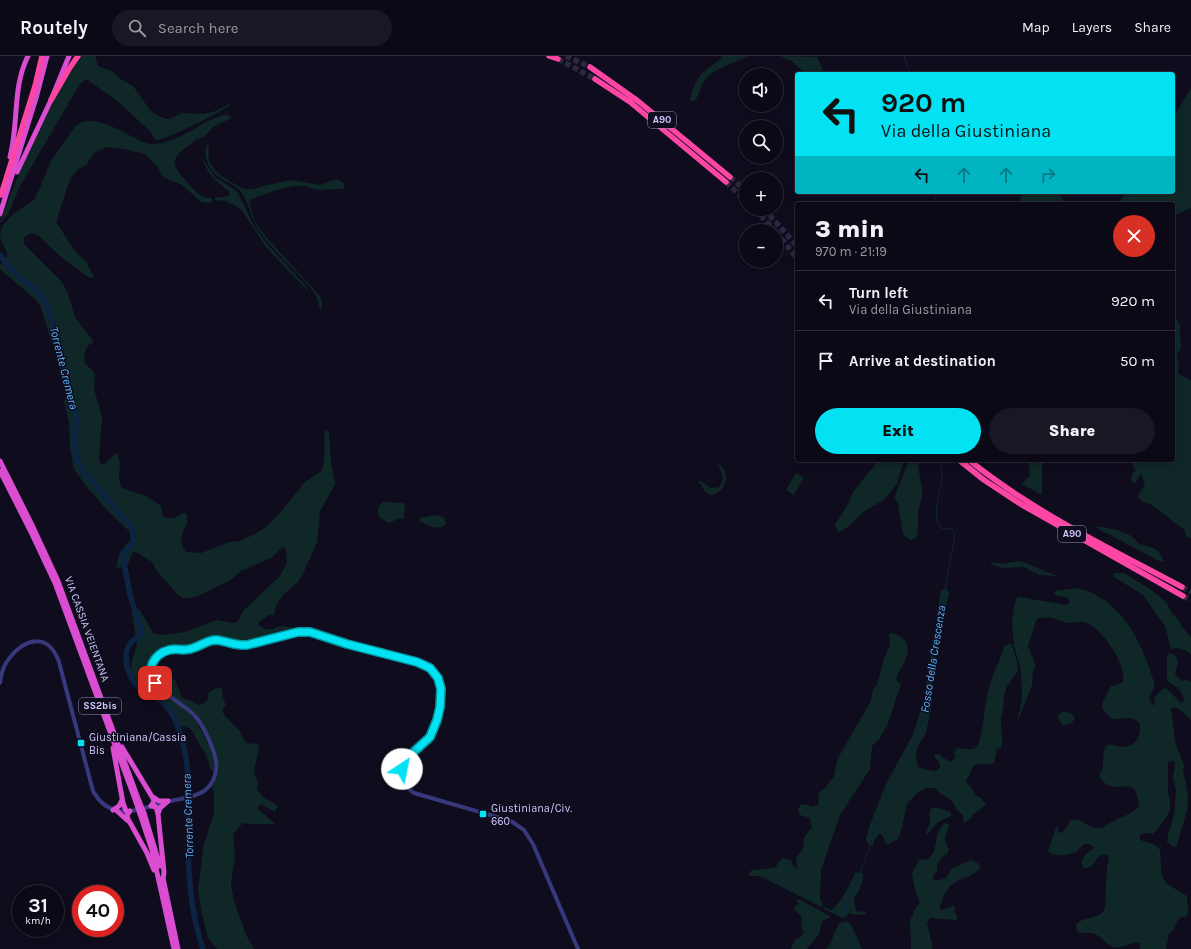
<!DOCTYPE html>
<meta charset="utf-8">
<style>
body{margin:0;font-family:Karla,sans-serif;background:#191723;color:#f1f3f6;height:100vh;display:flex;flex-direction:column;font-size:15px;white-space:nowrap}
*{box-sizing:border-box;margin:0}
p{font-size:13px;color:#9a9aa1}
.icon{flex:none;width:22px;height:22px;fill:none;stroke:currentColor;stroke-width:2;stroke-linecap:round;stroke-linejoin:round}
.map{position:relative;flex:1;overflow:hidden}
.details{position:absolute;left:795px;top:146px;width:380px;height:260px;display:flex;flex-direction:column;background:#0b0916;border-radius:4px;box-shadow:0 2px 6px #0003,0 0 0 1px #2b2a35}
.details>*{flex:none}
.top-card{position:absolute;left:795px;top:16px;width:380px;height:122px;border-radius:4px;box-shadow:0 2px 6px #0003,0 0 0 1px #2b2a35;background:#02e2f2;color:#111;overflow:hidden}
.tools{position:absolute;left:739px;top:12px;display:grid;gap:8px}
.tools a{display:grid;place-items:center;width:44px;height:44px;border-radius:50%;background:#0b0916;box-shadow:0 2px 6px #0003,0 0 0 1px #2b2a35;font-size:20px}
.speed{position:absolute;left:12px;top:829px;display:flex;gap:8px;font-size:20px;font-weight:700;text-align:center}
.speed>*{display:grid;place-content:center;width:52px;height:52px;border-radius:50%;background:#0b0916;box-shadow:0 2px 6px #0003,0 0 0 1px #2b2a35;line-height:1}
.speed small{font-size:10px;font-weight:400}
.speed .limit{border:6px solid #d22;background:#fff;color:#111}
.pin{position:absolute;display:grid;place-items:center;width:34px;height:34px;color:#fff;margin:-17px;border-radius:8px;box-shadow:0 2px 6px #0006}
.me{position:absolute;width:44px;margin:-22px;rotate:34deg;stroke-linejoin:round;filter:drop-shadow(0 0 3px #0008)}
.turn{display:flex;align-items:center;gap:14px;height:84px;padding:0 20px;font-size:18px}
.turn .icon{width:52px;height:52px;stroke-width:2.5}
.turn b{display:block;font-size:28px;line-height:34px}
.lanes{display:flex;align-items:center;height:38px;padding:0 20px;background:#0003;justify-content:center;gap:20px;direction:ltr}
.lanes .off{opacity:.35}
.round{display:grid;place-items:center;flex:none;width:42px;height:42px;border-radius:21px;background:#191723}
.head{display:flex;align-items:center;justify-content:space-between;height:68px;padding:0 20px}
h1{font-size:24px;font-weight:800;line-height:30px}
.button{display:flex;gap:8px;margin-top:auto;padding:8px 20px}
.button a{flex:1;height:46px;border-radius:24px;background:#02e2f2;color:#111;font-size:16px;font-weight:800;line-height:46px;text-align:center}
.button a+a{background:#191723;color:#f1f3f6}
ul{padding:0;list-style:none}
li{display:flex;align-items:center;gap:12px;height:60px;padding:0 20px;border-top:1px solid #2b2a35}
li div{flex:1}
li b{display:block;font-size:15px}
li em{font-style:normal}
header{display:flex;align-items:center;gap:24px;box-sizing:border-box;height:56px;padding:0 20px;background:#0b0916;border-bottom:1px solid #2b2a35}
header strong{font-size:19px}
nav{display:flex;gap:22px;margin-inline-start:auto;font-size:14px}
.search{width:280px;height:36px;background:#191723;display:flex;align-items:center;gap:10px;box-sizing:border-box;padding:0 14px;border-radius:22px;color:#9a9aa1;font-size:15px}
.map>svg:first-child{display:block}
.green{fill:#0f2827}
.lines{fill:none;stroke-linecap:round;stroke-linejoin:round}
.stream{stroke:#0c2342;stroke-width:1}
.river{stroke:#0c2342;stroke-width:5.5}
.motorway-tunnel{stroke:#2c2840;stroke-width:5.5;stroke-dasharray:5.5 3;stroke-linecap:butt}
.tertiary{stroke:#38387d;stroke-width:4}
.trunk{stroke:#da4cd0;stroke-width:5}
.motorway{stroke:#fd46a4;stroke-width:5.5}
.trunk-bridge{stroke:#da4cd0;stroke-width:5}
.route-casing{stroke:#01939d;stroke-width:10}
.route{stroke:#02e2f2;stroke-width:7}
.poi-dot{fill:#02e2f2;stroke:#0f0c1e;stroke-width:1.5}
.labels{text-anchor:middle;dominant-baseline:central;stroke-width:3;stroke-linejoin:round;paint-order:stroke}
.shield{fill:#0f0c1e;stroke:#9591bb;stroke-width:1}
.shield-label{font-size:10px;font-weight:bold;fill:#cecafe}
.street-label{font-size:11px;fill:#cecafe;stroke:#0f0c1e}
.poi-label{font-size:11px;fill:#cecafe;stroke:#0f0c1e;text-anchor:start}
.water-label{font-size:12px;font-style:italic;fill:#59b6fd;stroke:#0f0c1e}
</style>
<header>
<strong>Routely</strong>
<div class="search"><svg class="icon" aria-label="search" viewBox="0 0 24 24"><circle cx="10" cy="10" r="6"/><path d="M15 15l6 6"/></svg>Search here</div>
<nav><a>Map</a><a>Layers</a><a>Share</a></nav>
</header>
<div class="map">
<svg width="1191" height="893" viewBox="0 0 1191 893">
<rect width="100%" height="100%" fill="#0f0c1e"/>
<path class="green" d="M81 0H95L98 10 114 16 119 22 133 30 150 54 155 58 165 63H170L182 57 203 58 216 55 231 47 229 50C206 64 184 74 159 84H156L150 75 116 44 86 23 80 28 20 130 8 158 1 166H0L22 110 58 35Z
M722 0H748C736 6 711 14 704 25 699 32 700 40 694 45H691C689 41 692 38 693 33 699 17 707 13 721 3Z
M780 0 817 1 825 18H806L790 4Z
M1191 32V152L1173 160V148H1117L1127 136H1173V62Z
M227 58 230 60 231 62C225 66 217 68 212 72 209 75 206 80 203 81 201 83 197 82 195 84 192 86 191 89 188 90 168 103 173 111 187 126 194 134 201 143 212 142V146L209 147 201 146 182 129 163 121 156 109 145 98 124 93 107 91 94 97 86 109 78 113 70 123 56 166 75 195 86 206 94 220 92 222H89L60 200 39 180 32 177 29 178 24 182V188L61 225 67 235 75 261 93 285 92 288 88 289 84 298 85 308 93 315 95 319 94 333 102 361 99 403 101 408 104 409 110 402 117 397C124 411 115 421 122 432L148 441 161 450 162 458 165 462H174L184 457 187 459V466L181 481 183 492 186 496 201 497 229 486 240 485 257 477 267 470 279 458 305 426 321 415C327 403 323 387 325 374L329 376 331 406 335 428 320 455 317 486 302 520 295 529 283 539 277 548 274 559H269L259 566V570C272 577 271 572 282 570 286 570 292 572 296 572V575L243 588 220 583 189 591 166 593 160 596 149 609 147 619 150 625 190 658 196 665 210 691 214 703 215 713 213 715H211L207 701 192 675 189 672 180 670 177 668 172 656 164 646 160 642 149 639 141 632 132 621 131 617 132 604 137 590 132 557 137 553 140 554 153 577 160 579 185 576 217 564 232 567H236L239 563 244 554 280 520 287 507 286 494 283 491 271 502 241 515 229 525 196 541 187 542H182L178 539 157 515 152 506 138 497 133 496 127 510 118 512 116 511 120 496 131 483 130 476 107 454 86 430 74 413 70 392 69 365 64 345 67 337 62 312 58 308 41 251 35 243 0 213V209L8 199 0 182 1 172 13 158 34 144 39 134 51 105 75 71C90 55 120 75 137 83 141 85 146 88 151 88 165 89 182 80 194 73 198 71 201 68 204 67 211 63 220 60 227 58Z
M207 89 209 90C204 115 227 123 244 133 250 134 258 133 263 130L291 124 320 129 336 123 343 126 345 132 343 133C333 132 329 134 321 134 316 134 314 133 309 131 297 126 264 138 252 143L250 145V150L256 168 267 182 317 237 322 244V252L320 253 317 241 314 236C297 215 275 197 259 175 251 163 250 148 241 136 236 129 226 126 219 121 210 116 202 99 207 89Z
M202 102 215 121 232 132 238 137 255 172 268 189 305 229 309 236 265 190 241 153 226 145 215 144 214 142 228 140 230 136C214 123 210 122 202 102Z
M1023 136H1059L1064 147 1069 148H1019Z
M1173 259 1175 260 1180 269V276L1181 292 1177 298 1179 309 1178 317 1191 325V482L1187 481 1184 473C1169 465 1158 449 1141 445L1138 441 1140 436 1145 429 1141 418 1135 427 1131 426 1132 419 1136 414 1129 404H1137L1140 408 1139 404H1173V294L1175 279 1173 280Z
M875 404H904L897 428 884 444 866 454 844 474 838 476 835 469 848 448 853 436 874 410Z
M909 404H919C917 414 921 422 922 432 923 440 921 444 919 451 916 461 920 472 916 482L910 484 903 478 898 447 894 442Z
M1029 404H1044L1042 410V439L1022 428 1030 419Z
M718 408C732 415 726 438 710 439L703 433 701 428 697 425H701L710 432 719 431C726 423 721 417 718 408Z
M796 417 804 422 794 439 786 434Z
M383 446 404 447 405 450 404 462 402 463H397L390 467 387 466 379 461C377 455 378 449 383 446Z
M435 459 444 461 446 468C440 476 426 469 419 464L420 462Z
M1093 470C1109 472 1130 474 1139 488 1153 492 1158 491 1164 505L1161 506Z
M1018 505 1023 506 1057 520 1039 519 1024 511 1002 512 991 508V506L1002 508Z
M1115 517H1124L1150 533 1166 546 1172 557 1180 566 1181 570 1191 581V599C1186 593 1179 591 1171 593L1165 570 1143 539 1114 521 1113 519Z
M1076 532C1087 534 1095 538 1104 544 1134 566 1144 596 1155 629L1149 642 1153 649H1155L1154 642 1160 635 1166 632 1180 646H1183L1184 644C1182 634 1175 630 1167 624V600L1170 597 1176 600 1178 607 1175 618 1182 625 1187 624 1191 626V664L1179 653 1174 651 1171 653 1175 686 1184 709 1183 714 1188 740 1187 755 1176 791H1173L1167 786 1168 779 1174 759 1175 749 1176 734 1173 721 1175 710 1174 705H1170L1168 707V735L1170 745V754L1166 762 1153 778 1144 777 1140 779V784L1154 788 1160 794 1162 821 1167 828 1187 840 1188 854 1187 860 1179 862 1174 873 1169 878 1166 893H1140V887C1131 885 1122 893 1113 891 1106 888 1102 881 1095 878 1091 876 1084 877 1079 877 1067 863 1094 863 1101 858 1102 857 1104 854 1105 852L1107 812 1109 802 1107 799C1093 797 1098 813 1084 812L1081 807C1084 800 1087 795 1095 792 1093 790 1090 788 1086 788 1082 788 1080 793 1076 796 1069 800 1053 801 1048 795L1056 771 1058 772V776L1062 777 1071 764C1083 762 1087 772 1097 772 1104 773 1107 768 1112 766 1121 761 1132 758 1139 750 1136 713 1117 743 1102 724 1101 723 1099 721 1100 719 1100 716 1103 713 1103 710 1104 703 1102 695 1107 689 1113 688 1118 691 1123 691 1137 690 1140 681 1140 668 1132 658 1123 663 1112 663L1102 652 1103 645 1111 630 1117 629 1123 626C1127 609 1103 574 1087 567 1081 565 1075 567 1069 567 1062 566 1057 563 1051 562 1047 561 1042 562 1038 562L1036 565 1028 590 1036 610 1033 615 1032 629 1017 667 1022 643 1021 617 1020 610 1014 590 1012 565 1014 551 1016 543 1019 541 1067 549 1069 547V544L1066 541 1057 540 1054 537 1055 535Z
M947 533 949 537 935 604 931 653 926 677 917 691 916 702 918 711 923 713 936 715 940 711 939 706 934 701 936 698H939L943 702 952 706 956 700 954 697 957 692C962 692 971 695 975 692 980 688 982 674 983 668 985 655 986 642 990 628 994 615 1001 604 1004 590L1009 588 1012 589 1017 605 1018 615C1012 623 1005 631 1004 640 1003 643 1004 644 1004 647 1003 655 1000 663 1001 672 1001 679 1005 687 1000 693L997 692 994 707C987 709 981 707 974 709L966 725C968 730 974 733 975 739L980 741 986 749 972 759V762L964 767 963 763V759L957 754 952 745 938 736 935 732H926L917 737 907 748 902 772 898 783 889 788 885 787 884 782 880 777 875 783 873 789H869L866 784 869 771 887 726 913 679 923 646 941 534Z
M891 577C897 578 901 580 905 585 914 599 899 611 896 624L901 628 887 670 879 683 872 690 870 713 840 759 821 814 820 843 823 849 821 851 766 823 759 820H749V817L752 814 775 812 782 802 791 804 794 811 798 812 796 802 804 791C802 782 806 778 812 772L810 762 800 759 798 754 800 749 805 748 813 751 818 749 819 745 818 737 825 732 834 720 838 702 871 645 873 633 877 629 884 602 890 589 889 579Z
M152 617C157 620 159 626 166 628L171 623 175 624 182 642 192 645 198 649C205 648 209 646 208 638L214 633 221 631C223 638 222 642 226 649L222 654 224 659 239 674 246 687 257 688 259 692 254 716 258 727 257 733 263 741 278 750 275 756 261 748 257 752 275 768H252L243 767 233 778 235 801 231 828 234 845 246 879 254 893H217L208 882 201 854 198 833 204 788 214 757V736L211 730 216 721 218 711 217 701 197 661 155 626Z
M1062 656C1068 656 1072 656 1075 662 1072 668 1069 669 1063 669L1059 664 1058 659Z
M932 752C938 751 945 754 951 757V760L938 766 927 779 926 776C927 773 929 770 930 766 931 760 927 757 932 752Z
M944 767 950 769C946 777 942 785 949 793L947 798C939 803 937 806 937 815L934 818 933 823 936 825 946 822 951 813 971 804 979 808 980 813C971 822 956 823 950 830 944 836 942 845 939 853L942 854 954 849 955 852 954 855 957 860V864L930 862 927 867 932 888V893H911L910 864 913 860V855L919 848V843L916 838 912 817 920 803 927 804 934 796 938 776Z
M860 816 863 818C863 826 859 836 854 842L856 855 865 856 866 858 858 859 849 857 843 862 824 853 825 851 831 854C840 849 851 827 855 817Z
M799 843 831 861 822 865 819 878 807 893H791L795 883 801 881 804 876 801 870 802 861 795 854 794 851 799 848 796 845Z
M848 866 852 870 862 893H826L829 890 839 867Z"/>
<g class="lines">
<path class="stream" d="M904 0 910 18
M934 136 937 148
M857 893 844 869 847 856 846 848 856 828 889 739 901 716 925 659 936 582 955 479 951 472 945 473 941 472C931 461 940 436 942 423 942 417 941 410 940 404"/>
<path class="river" d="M0 199 7 208 21 223 38 235 47 250 59 286 65 326 76 359 75 393 77 404 85 417 130 469 133 475V487L124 497 123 501 130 539 142 577C139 582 132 584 129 589 125 595 126 604 127 610 131 626 137 631 151 639 156 642 160 644 164 647 174 658 180 674 183 688 189 709 188 730 188 752 188 799 187 847 203 893"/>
<path class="motorway-tunnel" d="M566 0 590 11
M558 3 595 23
M730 121 746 135
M726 126 746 145
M755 153 775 175
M764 153 797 190
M776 176 797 202
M1182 531 1191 536
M1183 540 1191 544"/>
<path class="tertiary" d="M0 627C1 620 2 613 6 607 21 583 48 574 59 606L93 735C98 744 106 752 116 754 121 756 126 755 131 755 143 753 155 749 166 746 178 743 194 742 204 735 211 730 215 722 216 714 219 701 203 668 194 659 182 646 140 628 153 606 156 601 162 597 167 595 174 592 181 595 188 594 198 592 207 584 217 584 227 585 236 590 247 589L298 577 307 576 423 608C443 618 443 638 438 659 436 667 434 675 429 682 419 694 399 701 401 720 402 728 408 733 414 737L511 765 524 774 533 788 578 893"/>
<path class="trunk" d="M10 101C19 67 12 32 28 0
M17 116 51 44 69 0
M0 158 36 42 47 0
M0 405 33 471 58 525 139 745
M0 415 30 474 55 527 136 746
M122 691 154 744 153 747 151 750 156 751 158 758 164 816 163 824
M113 692 123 747 126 755
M153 741 159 745H168
M113 754 119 750 122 744
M117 755 128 765
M130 755 127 759 128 763 147 797 154 814
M144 757 160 810
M140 758 152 794 174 893
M158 758 160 752 168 745
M163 822 178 893"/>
<path class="motorway" d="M549 0 558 3
M590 11 638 45 730 121
M595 23 630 46 726 126
M51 44 69 13 78 0
M1 139 35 30 42 0
M959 404 984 424 1022 449 1183 540
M969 404C1032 455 1111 493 1182 531"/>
<path class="trunk-bridge" d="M139 745 144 757
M136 746 140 758"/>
</g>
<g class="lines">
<g class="route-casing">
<path id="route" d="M155 627C145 614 154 598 169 594 176 592 183 595 190 593 199 591 207 584 216 584 227 585 236 590 247 589L298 576H310L347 588 417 606 430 612 438 622 441 633 440 651 437 664 430 681 407 702 402 713"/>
</g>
<use href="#route" class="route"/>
</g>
<g class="poi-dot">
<rect x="77" y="683" width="8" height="8" rx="2"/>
<rect x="479" y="754" width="8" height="8" rx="2"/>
</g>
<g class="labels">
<g class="shield">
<rect x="648" y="56" width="28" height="16" rx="3"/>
<rect x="1058" y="470" width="28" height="16" rx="3"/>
<rect x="79" y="642" width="42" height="16" rx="3"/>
</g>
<g class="shield-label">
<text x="662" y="64">A90</text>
<text x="1072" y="478">A90</text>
<text x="100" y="650">SS2bis</text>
</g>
<g class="street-label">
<text transform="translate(87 573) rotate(70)">VIA CASSIA VEIENTANA</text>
</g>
<g class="poi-label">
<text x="89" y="681">Giustiniana/Cassia<tspan x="89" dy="13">Bis</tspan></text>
<text x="491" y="752">Giustiniana/Civ.<tspan x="491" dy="13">660</tspan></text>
</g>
<g class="water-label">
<text transform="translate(64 312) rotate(76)">Torrente Cremera</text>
<text transform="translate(933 603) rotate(-81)">Fosso della Crescenza</text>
<text transform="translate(188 760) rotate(-92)">Torrente Cremera</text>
</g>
</g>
</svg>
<div class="tools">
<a><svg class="icon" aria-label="sound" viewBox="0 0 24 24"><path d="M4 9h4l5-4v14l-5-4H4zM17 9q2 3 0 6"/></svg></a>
<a><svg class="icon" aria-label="search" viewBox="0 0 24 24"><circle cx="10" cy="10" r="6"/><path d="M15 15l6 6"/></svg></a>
<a>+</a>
<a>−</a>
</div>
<div class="speed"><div>31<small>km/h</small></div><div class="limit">40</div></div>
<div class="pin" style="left:155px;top:627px;background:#d93025"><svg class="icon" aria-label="arrive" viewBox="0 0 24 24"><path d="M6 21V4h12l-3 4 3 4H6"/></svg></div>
<svg class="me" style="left:402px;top:713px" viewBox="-20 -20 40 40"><circle r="19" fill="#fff"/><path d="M0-13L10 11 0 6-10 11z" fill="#02e2f2"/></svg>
<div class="top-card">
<div class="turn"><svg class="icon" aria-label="left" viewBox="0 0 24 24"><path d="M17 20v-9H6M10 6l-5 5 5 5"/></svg><div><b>920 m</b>Via della Giustiniana</div></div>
<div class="lanes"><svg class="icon" aria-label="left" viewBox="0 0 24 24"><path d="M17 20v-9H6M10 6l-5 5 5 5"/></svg><svg class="icon off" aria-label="ahead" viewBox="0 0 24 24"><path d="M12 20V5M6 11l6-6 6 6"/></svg><svg class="icon off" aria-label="ahead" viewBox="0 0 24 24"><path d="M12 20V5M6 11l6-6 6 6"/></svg><svg class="icon off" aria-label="right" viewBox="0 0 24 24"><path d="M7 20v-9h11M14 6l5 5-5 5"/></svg></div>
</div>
<section class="details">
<div class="head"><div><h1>3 min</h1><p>970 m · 21:19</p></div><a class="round" style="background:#d93025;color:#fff"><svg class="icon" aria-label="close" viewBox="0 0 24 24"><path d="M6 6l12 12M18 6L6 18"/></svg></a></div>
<ul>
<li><svg class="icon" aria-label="left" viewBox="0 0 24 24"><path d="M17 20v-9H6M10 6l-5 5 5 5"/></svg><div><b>Turn left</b><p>Via della Giustiniana</p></div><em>920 m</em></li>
<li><svg class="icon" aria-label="arrive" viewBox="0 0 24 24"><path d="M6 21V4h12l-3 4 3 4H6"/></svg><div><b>Arrive at destination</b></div><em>50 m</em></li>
</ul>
<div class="button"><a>Exit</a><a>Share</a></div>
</section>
</div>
